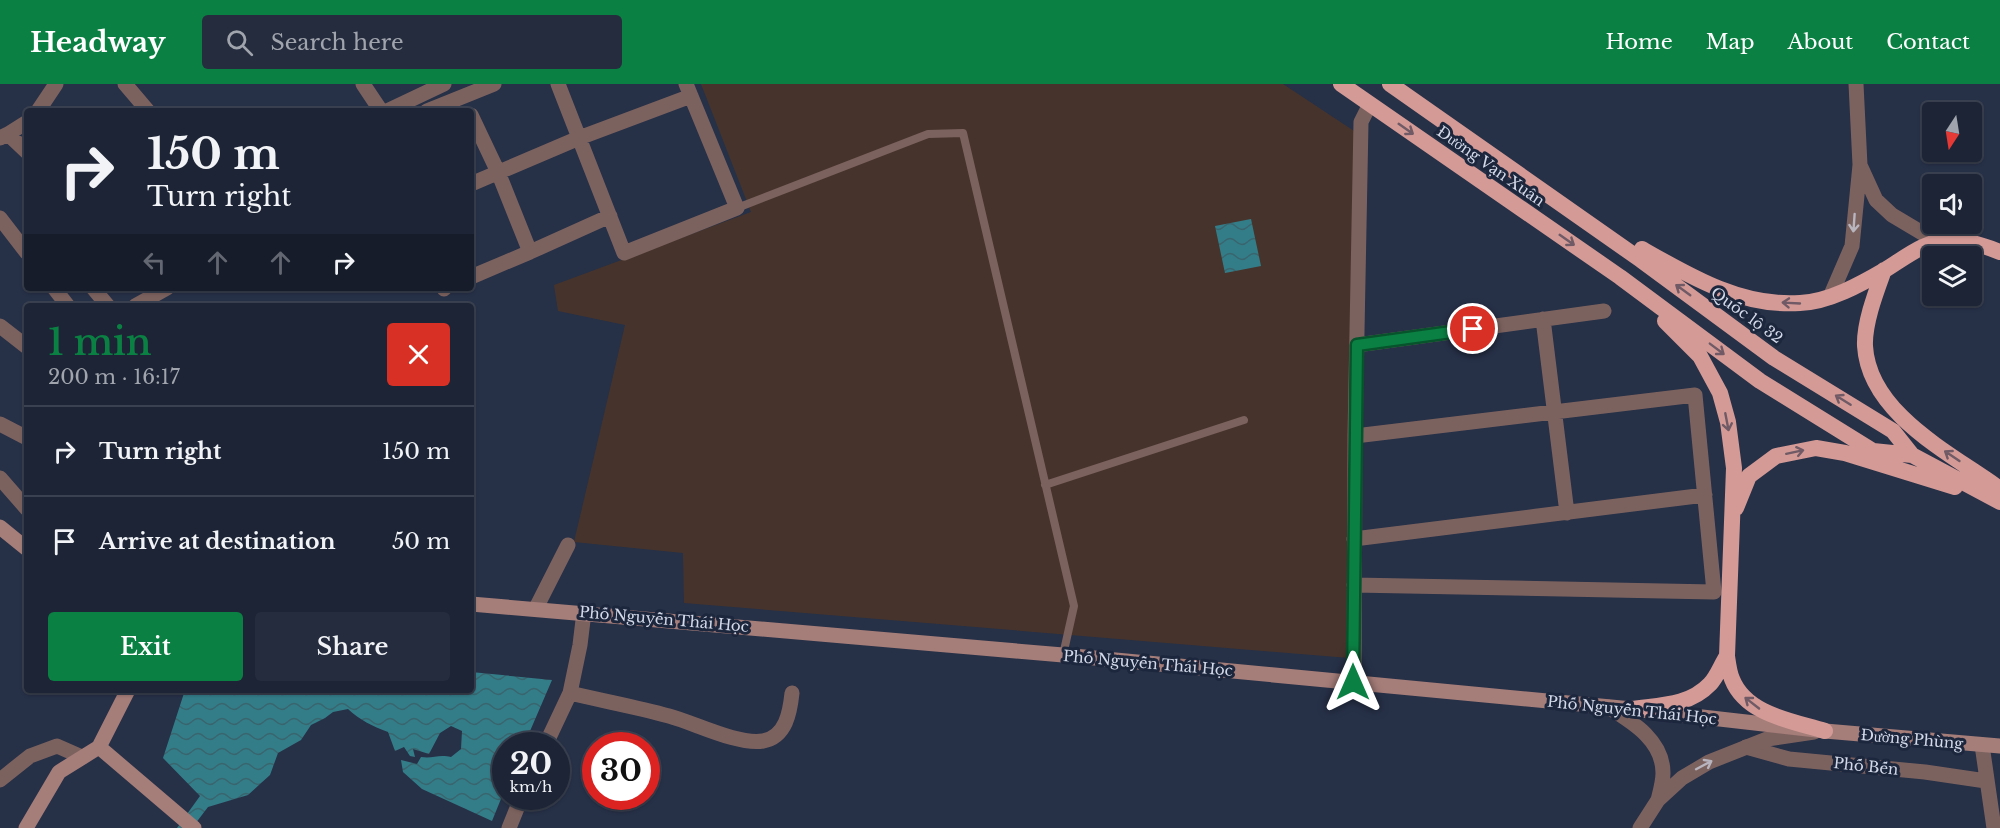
<!DOCTYPE html>
<meta charset="utf-8">
<style>
body{margin:0;font-family:"Libre Baskerville",serif;background:#252c3d;color:#f1f3f6;height:100vh;display:flex;flex-direction:column;font-size:22px;white-space:nowrap}
*{box-sizing:border-box;margin:0}
p{font-size:20px;color:#a0a4ad}
.icon{flex:none;width:33px;height:33px;fill:none;stroke:currentColor;stroke-width:2;stroke-linecap:round;stroke-linejoin:round}
.map{position:relative;flex:1;overflow:hidden}
.drawer{position:absolute;left:24px;top:219px;width:450px;height:390px;display:flex;flex-direction:column;background:#1c2435;border-radius:6px;box-shadow:0 2px 4px #0004,0 0 0 2px #3a4150}
.drawer>*{flex:none}
.banner{position:absolute;left:24px;top:24px;width:450px;height:183px;border-radius:6px;box-shadow:0 2px 4px #0004,0 0 0 2px #3a4150;background:#1c2435;color:#f1f3f6;overflow:hidden}
.needle{width:39px;rotate:192deg}
.fabs{position:absolute;left:1922px;top:18px;display:grid;gap:12px}
.fabs a{display:grid;place-items:center;width:60px;height:60px;border-radius:6px;background:#1c2435;box-shadow:0 2px 4px #0004,0 0 0 2px #3a4150;font-size:30px}
.speed{position:absolute;left:492px;top:648px;display:flex;gap:12px;font-size:30px;font-weight:700;text-align:center}
.speed>*{display:grid;place-content:center;width:78px;height:78px;border-radius:50%;background:#1c2435;box-shadow:0 2px 4px #0004,0 0 0 2px #3a4150;line-height:1}
.speed small{font-size:15px;font-weight:400}
.speed .limit{border:9px solid #d22;background:#fff;color:#111}
.pin{position:absolute;display:grid;place-items:center;width:51px;height:51px;color:#fff;margin:-26px;border:3px solid #fff;border-radius:50%;box-shadow:0 2px 6px #0007}
.me{position:absolute;width:66px;margin:-33px;rotate:0deg;stroke-linejoin:round;filter:drop-shadow(0 0 4px #0008)}
.turn{display:flex;align-items:center;gap:21px;height:126px;padding:0 24px;font-size:27px}
.turn .icon{width:78px;height:78px;stroke-width:2.5}
.turn b{display:block;font-size:42px;line-height:51px}
.lanes{display:flex;align-items:center;height:57px;padding:0 24px;background:#0003;justify-content:center;gap:30px;direction:ltr}
.lanes .off{opacity:.35}
.round{display:grid;place-items:center;flex:none;width:63px;height:63px;border-radius:6px;background:#252c3d}
.overview{display:flex;align-items:center;justify-content:space-between;height:102px;padding:0 24px}
h1{font-size:36px;font-weight:600;line-height:45px;color:#0b8043}
.button{display:flex;gap:12px;margin-top:auto;padding:12px 24px}
.button a{flex:1;height:69px;border-radius:6px;background:#0b8043;color:#fff;font-size:24px;font-weight:600;line-height:69px;text-align:center}
.button a+a{background:#252c3d;color:#f1f3f6}
ul{padding:0;list-style:none}
li{display:flex;align-items:center;gap:18px;height:90px;padding:0 24px;border-top:2px solid #3a4150}
li div{flex:1}
li b{display:block;font-size:22px}
li em{font-style:normal}
header{display:flex;align-items:center;gap:36px;box-sizing:border-box;height:84px;padding:0 30px;background:#0b8043;color:#fff}
header strong{font-size:28px}
nav{display:flex;gap:33px;margin-inline-start:auto;font-size:21px}
.search{width:420px;height:54px;background:#252c3d;display:flex;align-items:center;gap:15px;box-sizing:border-box;padding:0 21px;border-radius:6px;color:#a0a4ad;font-size:22px}
.map>svg:first-child{display:block}
.commercial{fill:#46342c}
.water{fill:url(#water-waves)}
.lines{fill:none;stroke-linecap:round;stroke-linejoin:round}
.service{stroke:#7c625f;stroke-width:8}
.minor{stroke:#7c625f;stroke-width:15}
.tertiary{stroke:#7c625f;stroke-width:15}
.secondary{stroke:#a57d79;stroke-width:15}
.trunk{stroke:#d49a96;stroke-width:16}
.oneway{stroke:#6f5a65}
.oneway2{stroke:#b8b5bf}
.route-casing{stroke:#07532c;stroke-width:15}
.route{stroke:#0b8043;stroke-width:10}
.labels{text-anchor:middle;dominant-baseline:central;stroke-width:6;stroke-linejoin:round;paint-order:stroke}
.street-label{font-size:15px;fill:#d2d9e8;stroke:#1c263d}
</style>
<header>
<strong>Headway</strong>
<div class="search"><svg class="icon" aria-label="search" viewBox="0 0 24 24"><circle cx="10" cy="10" r="6"/><path d="M15 15l6 6"/></svg>Search here</div>
<nav><a>Home</a><a>Map</a><a>About</a><a>Contact</a></nav>
</header>
<div class="map">
<svg width="2000" height="744" viewBox="0 0 2000 744">
<defs>
<pattern id="water-waves" width="16" height="10" patternUnits="userSpaceOnUse" patternTransform="scale(1.5)"><rect width="16" height="10" fill="#337d89"/><path d="M0 5q4-4 8 0t8 0" fill="none" stroke="#38656e"/></pattern>
</defs>
<rect width="100%" height="100%" fill="#263047"/>
<path class="commercial" d="M701 0H1283L1354 47 1349 574 684 519 683 469 574 458 625 241 558 227 554 201 751 128Z"/>
<path class="water" d="M1251 135 1261 182 1225 189 1215 142Z
M471 588 552 596 524 661 506 662 505 705 492 737 422 705 403 688 401 676 417 680 421 673C433 675 438 670 451 673L461 665 462 647 451 642 440 649 429 670 413 665 415 673 410 672 404 663 395 667 388 648C372 642 360 636 348 625L333 628 325 634 311 641 301 656 278 669 270 691 248 711 208 723 192 744H177L200 712 163 674 185 606H471Z"/>
<g class="lines">
<path class="service" d="M737 124 928 50 963 49 1074 522 1063 571
M1045 401 1244 336"/>
<path class="minor" d="M125 0 148 27
M363 0 381 27
M558 0 624 169 737 124 686 0
M38 27 56 0
M387 27 444 0
M427 27 494 0
M471 31 498 88 530 168 610 132
M8 50 27 38
M0 54 8 50 27 68
M1860 81 1876 116 1892 131 1939 159
M471 100 579 54 691 12
M0 134 27 169
M471 193 530 168
M54 204 68 222
M93 204 108 222
M444 205 445 204
M1830 213 1852 162 1860 81 1856 0
M135 222 167 204
M1543 235 1567 429
M0 242 27 263
M1357 261 1604 227
M0 340 27 354
M0 394 27 425
M1354 455 1705 411
M1354 501 1714 508 1695 311 1355 352
M536 524 568 461
M1354 599 1355 352 1361 38 1370 20
M570 609C603 617 637 623 669 632 695 639 737 661 763 657 786 653 790 628 792 609
M1982 661 1994 744
M545 662 570 609 580 561 584 528
M1746 663 1789 675 1925 688 1986 697
M0 696 30 672 57 662 82 673
M509 744 522 712"/>
<path class="tertiary" d="M1608 623C1632 638 1663 656 1663 689 1663 698 1660 708 1658 716
M1640 744 1658 716 1682 694 1709 678 1767 655 1814 648"/>
<path class="secondary" d="M0 443 27 465
M471 520 1063 571 1632 625 1825 647 2000 662
M99 663 194 744
M99 663 128 606
M26 744 59 688 99 663"/>
<path class="trunk" d="M1341 0 1620 193 1760 297 1873 367 1912 371 2000 418
M1390 0 1641 176 1774 274 1893 347 1912 371
M1642 165C1691 193 1742 223 1800 219 1829 218 1861 200 1885 186 1906 173 1926 156 1951 156 1968 156 1985 162 2000 168
M1884 186C1876 208 1864 239 1865 262 1869 330 1952 370 2000 405
M1665 237 1700 272 1720 309 1728 338 1734 384 1727 572C1728 579 1729 588 1732 595 1746 631 1793 637 1825 647
M1736 424 1749 392 1776 372 1816 364 1845 369 1955 403
M1632 625C1660 621 1689 622 1710 600 1717 593 1721 581 1727 572"/>
</g>
<defs><path id="oneway-shaft" d="M-6 0H5M1.5-3L5.5 0L1.5 3" fill="none" stroke-width="1.6" stroke-linecap="round" stroke-linejoin="round" transform="scale(1.5)"/></defs>
<g class="oneway">
<use href="#oneway-shaft" transform="translate(1406 45) rotate(35)"/>
<use href="#oneway-shaft" transform="translate(1567 156) rotate(35)"/>
<use href="#oneway-shaft" transform="translate(1683 206) rotate(-144)"/>
<use href="#oneway-shaft" transform="translate(1791 219) rotate(-177)"/>
<use href="#oneway-shaft" transform="translate(1717 265) rotate(37)"/>
<use href="#oneway-shaft" transform="translate(1843 316) rotate(-148)"/>
<use href="#oneway-shaft" transform="translate(1727 338) rotate(79)"/>
<use href="#oneway-shaft" transform="translate(1795 368) rotate(-12)"/>
<use href="#oneway-shaft" transform="translate(1952 372) rotate(-146)"/>
<use href="#oneway-shaft" transform="translate(1752 619) rotate(-142)"/>
</g>
<g class="oneway2">
<use href="#oneway-shaft" transform="translate(1854 139) rotate(94)"/>
<use href="#oneway-shaft" transform="translate(1704 681) rotate(-28)"/>
</g>
<g class="lines">
<g class="route-casing">
<path id="route" d="M1353 598 1357 261 1473 245"/>
</g>
<use href="#route" class="route"/>
</g>
<g class="labels">
<g class="street-label">
<text transform="translate(1491 82) rotate(35)">Đường Vạn Xuân</text>
<text transform="translate(1747 231) rotate(36)">Quốc lộ 32</text>
<text transform="translate(664 535) rotate(5)">Phố Nguyễn Thái Học</text>
<text transform="translate(1148 579) rotate(5)">Phố Nguyễn Thái Học</text>
<text transform="translate(1632 626) rotate(6)">Phố Nguyễn Thái Học</text>
<text transform="translate(1912 655) rotate(5)">Đường Phùng</text>
<text transform="translate(1866 682) rotate(6)">Phố Bến</text>
</g>
</g>
</svg>
<div class="fabs">
<a><svg class="needle" viewBox="-14 -14 28 28"><path d="M0-13l5 13h-10z" fill="#e53935"/><path d="M0 13l5-13h-10z" fill="#a0a4ad"/></svg></a>
<a><svg class="icon" aria-label="sound" viewBox="0 0 24 24"><path d="M4 9h4l5-4v14l-5-4H4zM17 9q2 3 0 6"/></svg></a>
<a><svg class="icon" aria-label="layers" viewBox="0 0 24 24"><path d="M12 4l9 5-9 5-9-5zM3 14l9 5 9-5"/></svg></a>
</div>
<div class="speed"><div>20<small>km/h</small></div><div class="limit">30</div></div>
<div class="pin" style="left:1473px;top:245px;background:#d93025"><svg class="icon" aria-label="arrive" viewBox="0 0 24 24"><path d="M6 21V4h12l-3 4 3 4H6"/></svg></div>
<svg class="me" style="left:1353px;top:598px" viewBox="-20 -20 40 40"><path d="M0-17L14 15 0 8-14 15z" fill="#0b8043" stroke="#fff" stroke-width="4"/></svg>
<div class="banner">
<div class="turn"><svg class="icon" aria-label="right" viewBox="0 0 24 24"><path d="M7 20v-9h11M14 6l5 5-5 5"/></svg><div><b>150 m</b>Turn right</div></div>
<div class="lanes"><svg class="icon off" aria-label="left" viewBox="0 0 24 24"><path d="M17 20v-9H6M10 6l-5 5 5 5"/></svg><svg class="icon off" aria-label="ahead" viewBox="0 0 24 24"><path d="M12 20V5M6 11l6-6 6 6"/></svg><svg class="icon off" aria-label="ahead" viewBox="0 0 24 24"><path d="M12 20V5M6 11l6-6 6 6"/></svg><svg class="icon" aria-label="right" viewBox="0 0 24 24"><path d="M7 20v-9h11M14 6l5 5-5 5"/></svg></div>
</div>
<section class="drawer">
<div class="overview"><div><h1>1 min</h1><p>200 m · 16:17</p></div><a class="round" style="background:#d93025;color:#fff"><svg class="icon" aria-label="close" viewBox="0 0 24 24"><path d="M6 6l12 12M18 6L6 18"/></svg></a></div>
<ul>
<li><svg class="icon" aria-label="right" viewBox="0 0 24 24"><path d="M7 20v-9h11M14 6l5 5-5 5"/></svg><div><b>Turn right</b></div><em>150 m</em></li>
<li><svg class="icon" aria-label="arrive" viewBox="0 0 24 24"><path d="M6 21V4h12l-3 4 3 4H6"/></svg><div><b>Arrive at destination</b></div><em>50 m</em></li>
</ul>
<div class="button"><a>Exit</a><a>Share</a></div>
</section>
</div>
